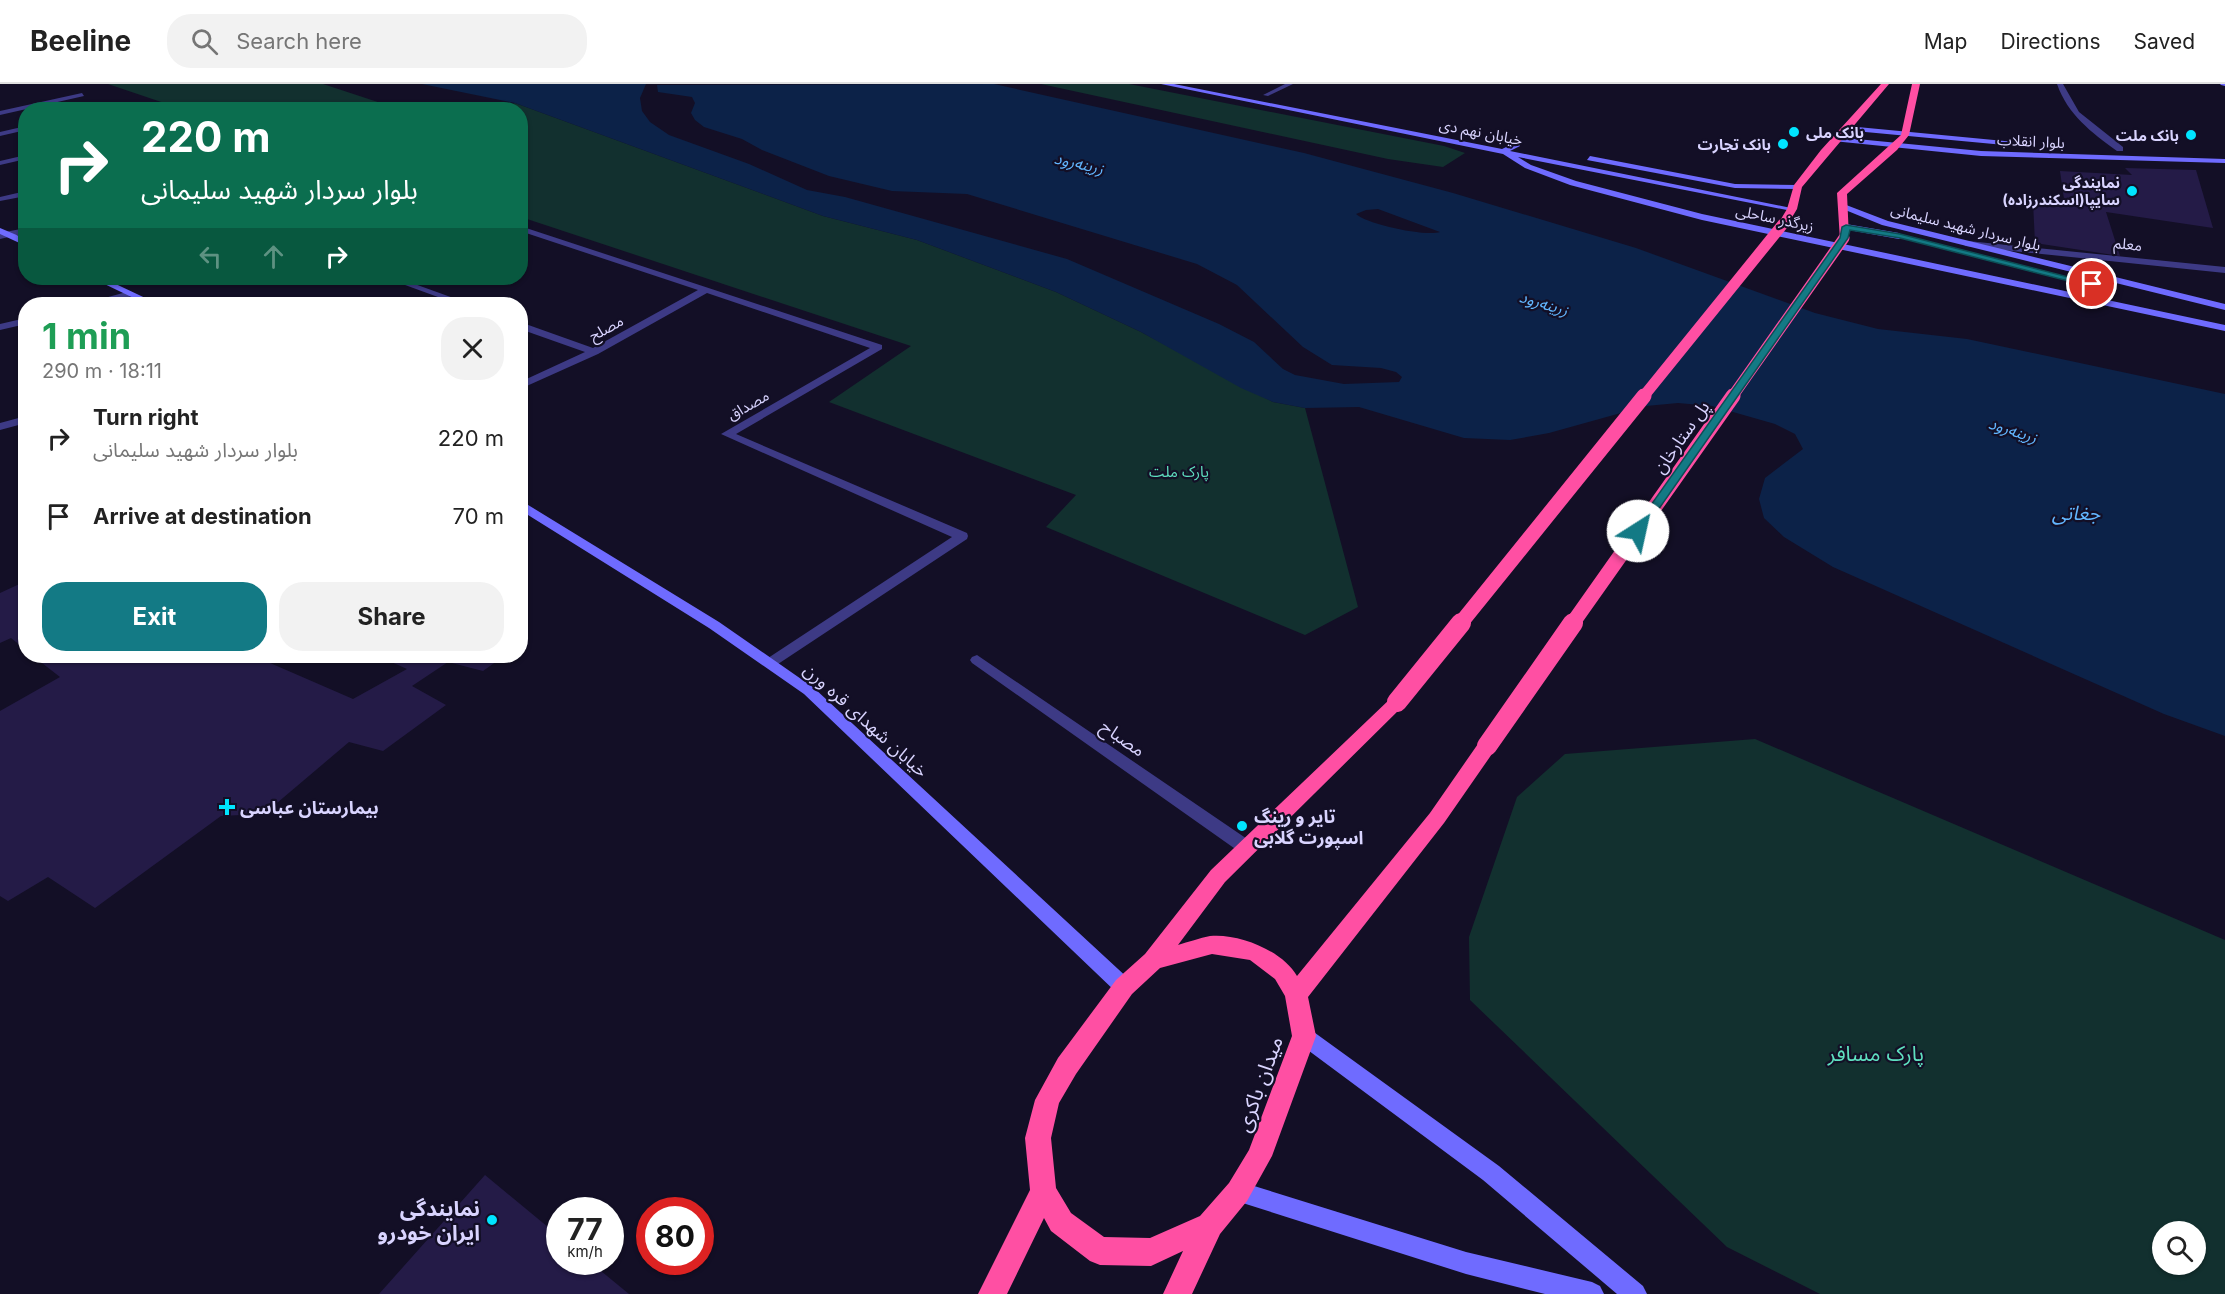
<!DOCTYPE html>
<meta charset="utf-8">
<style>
body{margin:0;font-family:Inter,"Noto Sans Arabic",sans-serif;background:#f2f2f2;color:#222;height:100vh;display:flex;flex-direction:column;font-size:22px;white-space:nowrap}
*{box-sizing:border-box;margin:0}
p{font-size:20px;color:#767676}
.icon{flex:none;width:33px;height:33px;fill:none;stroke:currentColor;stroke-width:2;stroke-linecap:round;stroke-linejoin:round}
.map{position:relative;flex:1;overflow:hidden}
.panel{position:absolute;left:18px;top:213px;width:510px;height:366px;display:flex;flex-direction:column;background:#fff;border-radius:24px;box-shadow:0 2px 4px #0004}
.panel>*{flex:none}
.banner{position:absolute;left:18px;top:18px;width:510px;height:183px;border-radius:24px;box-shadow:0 2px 4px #0004;background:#0b6e4f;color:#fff;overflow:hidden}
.tools{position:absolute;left:2152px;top:1137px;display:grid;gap:12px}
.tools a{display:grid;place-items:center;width:54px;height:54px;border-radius:50%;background:#fff;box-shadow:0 2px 4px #0004;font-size:30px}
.speed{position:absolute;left:546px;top:1113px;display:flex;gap:12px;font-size:30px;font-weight:700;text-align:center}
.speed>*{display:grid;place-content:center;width:78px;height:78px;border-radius:50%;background:#fff;box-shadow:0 2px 4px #0004;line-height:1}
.speed small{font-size:15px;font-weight:400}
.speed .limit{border:9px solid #d22;background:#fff;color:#111}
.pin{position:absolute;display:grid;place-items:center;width:51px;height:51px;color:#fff;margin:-26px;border:3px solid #fff;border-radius:50%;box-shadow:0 2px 6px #0007}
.me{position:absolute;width:66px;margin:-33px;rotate:35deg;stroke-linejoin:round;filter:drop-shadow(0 0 4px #0008)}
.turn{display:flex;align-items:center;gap:21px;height:126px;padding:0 24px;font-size:27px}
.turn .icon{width:78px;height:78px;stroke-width:2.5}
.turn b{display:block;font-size:42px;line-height:51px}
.lanes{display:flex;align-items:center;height:57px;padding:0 24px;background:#0003;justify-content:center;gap:30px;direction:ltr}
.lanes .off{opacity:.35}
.round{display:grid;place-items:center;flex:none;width:63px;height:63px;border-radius:24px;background:#f2f2f2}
.head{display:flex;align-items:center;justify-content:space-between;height:102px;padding:0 24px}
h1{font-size:36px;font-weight:700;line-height:45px;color:#1e9e55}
.primary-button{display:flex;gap:12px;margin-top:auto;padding:12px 24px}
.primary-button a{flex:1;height:69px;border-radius:24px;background:#137a85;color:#fff;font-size:24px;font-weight:700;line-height:69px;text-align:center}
.primary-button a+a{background:#f2f2f2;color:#222}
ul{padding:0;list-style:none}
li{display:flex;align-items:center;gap:18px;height:78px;padding:0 24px}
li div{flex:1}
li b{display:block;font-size:22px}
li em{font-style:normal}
header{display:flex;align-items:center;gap:36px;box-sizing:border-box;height:84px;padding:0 30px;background:#fff;border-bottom:2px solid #e0e0e0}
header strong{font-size:28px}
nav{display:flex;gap:33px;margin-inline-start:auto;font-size:21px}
.search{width:420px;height:54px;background:#f2f2f2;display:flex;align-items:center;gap:15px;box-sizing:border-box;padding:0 21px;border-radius:24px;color:#767676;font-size:22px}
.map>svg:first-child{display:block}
.green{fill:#12302f;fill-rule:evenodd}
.water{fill:#0c2248;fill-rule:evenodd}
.building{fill:#241b47}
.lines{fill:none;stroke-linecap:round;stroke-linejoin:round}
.street{fill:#3d3a85;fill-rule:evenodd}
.secondary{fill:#6f6bff;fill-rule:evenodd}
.highway{fill:#ff4fa3;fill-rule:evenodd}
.highway-bridge-far2{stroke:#ff4fa3;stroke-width:11}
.highway-bridge-far1{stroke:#ff4fa3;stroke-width:15}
.highway-bridge{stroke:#ff4fa3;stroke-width:20}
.route{fill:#137a85;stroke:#0c4f56;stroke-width:1.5}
.poi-dot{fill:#00e5ff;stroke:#130f26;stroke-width:2}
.labels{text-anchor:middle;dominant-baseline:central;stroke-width:4.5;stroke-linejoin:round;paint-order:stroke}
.far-street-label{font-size:15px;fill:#d9d4ff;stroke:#130f26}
.far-poi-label{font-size:15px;font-weight:bold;fill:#d9d4ff;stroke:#130f26;text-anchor:end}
.far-park-label{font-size:15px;fill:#5fe0c0;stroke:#130f26}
.far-water-label{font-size:16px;font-style:italic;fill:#62b6ff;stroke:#130f26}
.street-label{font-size:18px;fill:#d9d4ff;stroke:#130f26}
.poi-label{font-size:18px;font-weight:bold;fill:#d9d4ff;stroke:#130f26;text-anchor:start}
.water-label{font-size:20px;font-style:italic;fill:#62b6ff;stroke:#130f26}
.near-park-label{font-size:21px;fill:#5fe0c0;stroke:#130f26}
.near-street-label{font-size:21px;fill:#d9d4ff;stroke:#130f26}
.near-poi-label{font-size:21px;font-weight:bold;fill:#d9d4ff;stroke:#130f26;text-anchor:end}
</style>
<header>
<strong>Beeline</strong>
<div class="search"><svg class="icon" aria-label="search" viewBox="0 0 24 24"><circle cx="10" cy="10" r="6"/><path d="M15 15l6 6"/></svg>Search here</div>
<nav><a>Map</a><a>Directions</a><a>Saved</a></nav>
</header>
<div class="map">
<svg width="2225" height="1210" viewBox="0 0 2225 1210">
<rect width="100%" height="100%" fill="#130f26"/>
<path class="green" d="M108 0H323L399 25 222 26 199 18 173 22Z
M1041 0H1129L1444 62 1465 69 1443 83 1388 75Z
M515 19 823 132 917 156 1056 208 1141 248 1273 318 1305 324 1358 523 1305 551 1046 443 1076 411 829 318 911 262 521 133 520 26H500Z
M1755 655 2225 856V1210H1820L1727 1163 1470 916 1469 853 1517 713 1565 670ZM2163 1148H2196V1180H2163Z"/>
<path class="water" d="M422 0H646L640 14 642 27 650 38 669 51 749 80 807 106 845 113 1067 175 1219 240 1254 258 1283 285 1295 291 1344 300 1399 298 1402 293 1396 288 1381 284 1332 281 1303 263 1237 201 1197 180 967 110 892 107 829 92 762 66 742 55 704 43 695 36 691 29 695 19 692 13 658 8 657 1 994 0 1304 69 1453 109 1636 164 1815 229 1878 245 1967 255 2225 310V652L2164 630 1833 483 1784 453 1764 434 1759 415 1765 394 1803 365 1795 350 1775 340 1712 322 1678 319 1646 322 1549 349 1510 356 1464 354 1359 323 1305 324 1273 318 1241 304 1141 248 1056 208 917 156 823 132 515 19ZM1378 125 1440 148C1426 153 1366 140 1356 130L1366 126Z"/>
<path class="building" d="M2125 84 2196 86 2213 144 2106 128 2120 172 2035 159 2033 118 2065 122 2060 87 2132 91Z
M26 497V566L11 554 0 559V509Z
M33 572H254L353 615 407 585 378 572H504L483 587 448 578 412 602 446 621 383 667 349 658 264 730 221 732 95 824 48 793 8 817 0 812V627L60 593Z
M485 1091 560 1153V1178H590L629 1210H379Z"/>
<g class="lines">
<path class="street" d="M1285 0H1293L1268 12 1263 11Z
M2057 0H2063L2079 28 2123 63V67H2117C2091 48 2068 31 2057 0Z
M82 9 84 12 0 31V27Z
M26 42V46L0 52V48Z
M26 71V75L0 81V77Z
M26 107V112L0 117V113Z
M520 142 882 261V265L736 350 967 449 968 452 967 455 775 582H765L763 579 765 576 952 453 721 350 870 264 707 209 598 270 520 305V298L585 268 520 245V238L593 264 698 206 520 147Z
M26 144V149L0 155V149Z
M1968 157 2225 183V189L1965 162 1964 160Z
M386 194H398L470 220H457Z
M130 207 135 210 133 212 98 220H83Z
M26 234V240L0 246V240Z
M26 332V339L0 346V339Z
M977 571 1253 759 1256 764 1253 769 1247 770 1241 769 972 579 970 576 972 573Z"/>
<path class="secondary" d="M1161 0H1174L1502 65 1517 58 1520 62 1510 67 1796 125 1792 127 1518 73 1531 81 1576 97 1702 130 2225 241V247L1702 136 1570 101 1525 84 1503 70Z
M2220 0H2225V2L2221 1Z
M1847 42 2015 58 2019 60 2015 62 1844 46Z
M1836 53 1981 67 2225 75V79L1981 72 1833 57Z
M1590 72 1735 100 1797 101 1801 103 1797 105 1735 104 1587 76Z
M1841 119 1888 137 2225 220V226L1882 141 1838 123V119Z
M1846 140 1899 149 1903 152 1899 155 1843 145 1842 143Z
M0 144 26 155V162L0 150Z
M92 194H103L158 220H146Z
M520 416 719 538 814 604 1131 897 1134 903 1131 909 1124 911 1117 909 804 610 709 544 520 426Z
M1304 943 1311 946 1499 1082 1643 1202 1647 1210H1617L1483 1096 1297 958 1294 952 1297 946Z
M1238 1097 1466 1168 1592 1198 1600 1202 1604 1210H1545L1466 1190 1230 1115 1227 1108 1230 1101Z"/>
<path class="highway" d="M1881 0H1889L1802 103 1797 125 1788 140 1779 142 1778 140 1787 125 1794 101 1821 66Z
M1912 0H1920L1909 51 1897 66 1847 110 1849 154 1840 156 1837 109 1901 51Z
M1397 612 1406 618 1403 622 1225 798 1178 861C1188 858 1200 854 1210 852 1239 849 1283 867 1297 892L1430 729 1480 657H1494L1496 662 1494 667 1444 739 1308 913 1316 952 1272 1072 1247 1117 1220 1150 1192 1210H1163L1183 1167 1151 1182 1100 1181 1090 1177 1051 1147 1044 1134 1007 1210H978L1030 1106 1025 1054 1035 1016 1058 974 1116 896 1145 870 1211 786 1391 614ZM1212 870 1250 876 1275 895 1285 912 1292 952 1249 1066 1229 1099 1200 1132 1150 1154 1104 1153 1071 1129 1056 1104 1051 1054 1059 1019 1076 990 1132 910 1160 884Z"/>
<path class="highway-bridge-far2" d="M1643 313 1783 140
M1732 313 1844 154"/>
<path class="highway-bridge-far1" d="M1460 540 1644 312
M1572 540 1733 312"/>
<path class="highway-bridge" d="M1397 618 1461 539
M1487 662 1573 539"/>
</g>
<path class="route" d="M1846 141 1900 150 2096 200 2092 203 1900 154 1850 146 1848 154 1642 449H1634V445L1840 154 1842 143Z"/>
<g class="poi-dot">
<circle cx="1794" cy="48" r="6"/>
<circle cx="2191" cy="51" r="6"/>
<circle cx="1783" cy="60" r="6"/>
<circle cx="2132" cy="107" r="6"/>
<path d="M224 714h6v6h6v6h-6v6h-6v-6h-6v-6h6z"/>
<circle cx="1242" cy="742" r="6"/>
<circle cx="492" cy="1136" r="6"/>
</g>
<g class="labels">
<g class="far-street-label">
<text transform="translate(1481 48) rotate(11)">خیابان نهم دی</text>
<text transform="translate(2031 57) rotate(3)">بلوار انقلاب</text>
<text transform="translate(1775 134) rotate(12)">زیرگذر ساحلی</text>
<text transform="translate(1966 143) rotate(14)">بلوار سردار شهید سلیمانی</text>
<text transform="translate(2128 160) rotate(6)">معلم</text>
<text transform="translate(606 244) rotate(-29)">مصلح</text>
<text transform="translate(748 321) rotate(-30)">مصداق</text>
</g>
<g class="far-poi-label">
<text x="1806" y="48" text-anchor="start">بانک ملی</text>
<text x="2179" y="51">بانک ملت</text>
<text x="1771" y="60">بانک تجارت</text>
<text x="2120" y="98">نمایندگی<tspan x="2120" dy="17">سایپا(اسکندرزاده)</tspan></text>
</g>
<g class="far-park-label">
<text x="1179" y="387">پارک ملت</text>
</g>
<g class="far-water-label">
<text transform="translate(1079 79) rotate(13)">زرینه‌رود</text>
<text transform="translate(1544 219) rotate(17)">زرینه‌رود</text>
<text transform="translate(2013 346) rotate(18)">زرینه‌رود</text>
</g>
<g class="street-label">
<text transform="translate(1681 353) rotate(-55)">پل ستارخان</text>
<text transform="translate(866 636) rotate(42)">خیابان شهدای قره ورن</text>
<text transform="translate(1123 654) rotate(35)">مصباح</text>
</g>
<g class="poi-label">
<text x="240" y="723">بیمارستان عباسی</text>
<text x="1254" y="732">تایر و رینگ<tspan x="1254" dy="21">اسپورت گلابی</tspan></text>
</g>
<g class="water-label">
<text x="2076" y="429">جغاتی</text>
</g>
<g class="near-park-label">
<text x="1876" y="969">پارک مسافر</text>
</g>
<g class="near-street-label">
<text transform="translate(1259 1000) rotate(-70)">میدان باکری</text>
</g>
<g class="near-poi-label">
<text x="480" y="1124">نمایندگی<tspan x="480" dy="24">ایران خودرو</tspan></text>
</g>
</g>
</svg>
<div class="tools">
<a><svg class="icon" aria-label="search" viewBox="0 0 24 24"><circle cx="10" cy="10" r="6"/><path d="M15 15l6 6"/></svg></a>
</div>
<div class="speed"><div>77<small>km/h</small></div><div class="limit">80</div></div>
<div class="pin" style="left:2092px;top:200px;background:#d93025"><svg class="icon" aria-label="arrive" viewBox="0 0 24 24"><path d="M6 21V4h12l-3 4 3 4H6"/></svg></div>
<svg class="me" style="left:1638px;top:447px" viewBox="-20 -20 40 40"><circle r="19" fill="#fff"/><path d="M0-13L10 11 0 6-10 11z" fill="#137a85"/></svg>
<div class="banner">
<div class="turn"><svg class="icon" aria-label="right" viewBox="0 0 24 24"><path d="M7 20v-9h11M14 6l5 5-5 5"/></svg><div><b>220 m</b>بلوار سردار شهید سلیمانی</div></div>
<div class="lanes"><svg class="icon off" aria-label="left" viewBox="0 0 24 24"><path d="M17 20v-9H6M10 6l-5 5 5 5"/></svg><svg class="icon off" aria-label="ahead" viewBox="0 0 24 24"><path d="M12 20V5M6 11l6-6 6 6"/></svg><svg class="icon" aria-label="right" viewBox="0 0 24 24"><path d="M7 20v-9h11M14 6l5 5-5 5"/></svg></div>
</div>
<section class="panel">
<div class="head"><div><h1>1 min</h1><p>290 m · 18:11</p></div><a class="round"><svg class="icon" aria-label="close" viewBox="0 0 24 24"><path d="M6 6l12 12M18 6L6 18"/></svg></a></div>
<ul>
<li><svg class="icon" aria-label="right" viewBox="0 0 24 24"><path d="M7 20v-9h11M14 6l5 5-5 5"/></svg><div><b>Turn right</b><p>بلوار سردار شهید سلیمانی</p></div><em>220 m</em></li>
<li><svg class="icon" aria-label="arrive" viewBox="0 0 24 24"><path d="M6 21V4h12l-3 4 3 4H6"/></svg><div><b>Arrive at destination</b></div><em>70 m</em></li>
</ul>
<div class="primary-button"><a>Exit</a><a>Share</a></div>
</section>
</div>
